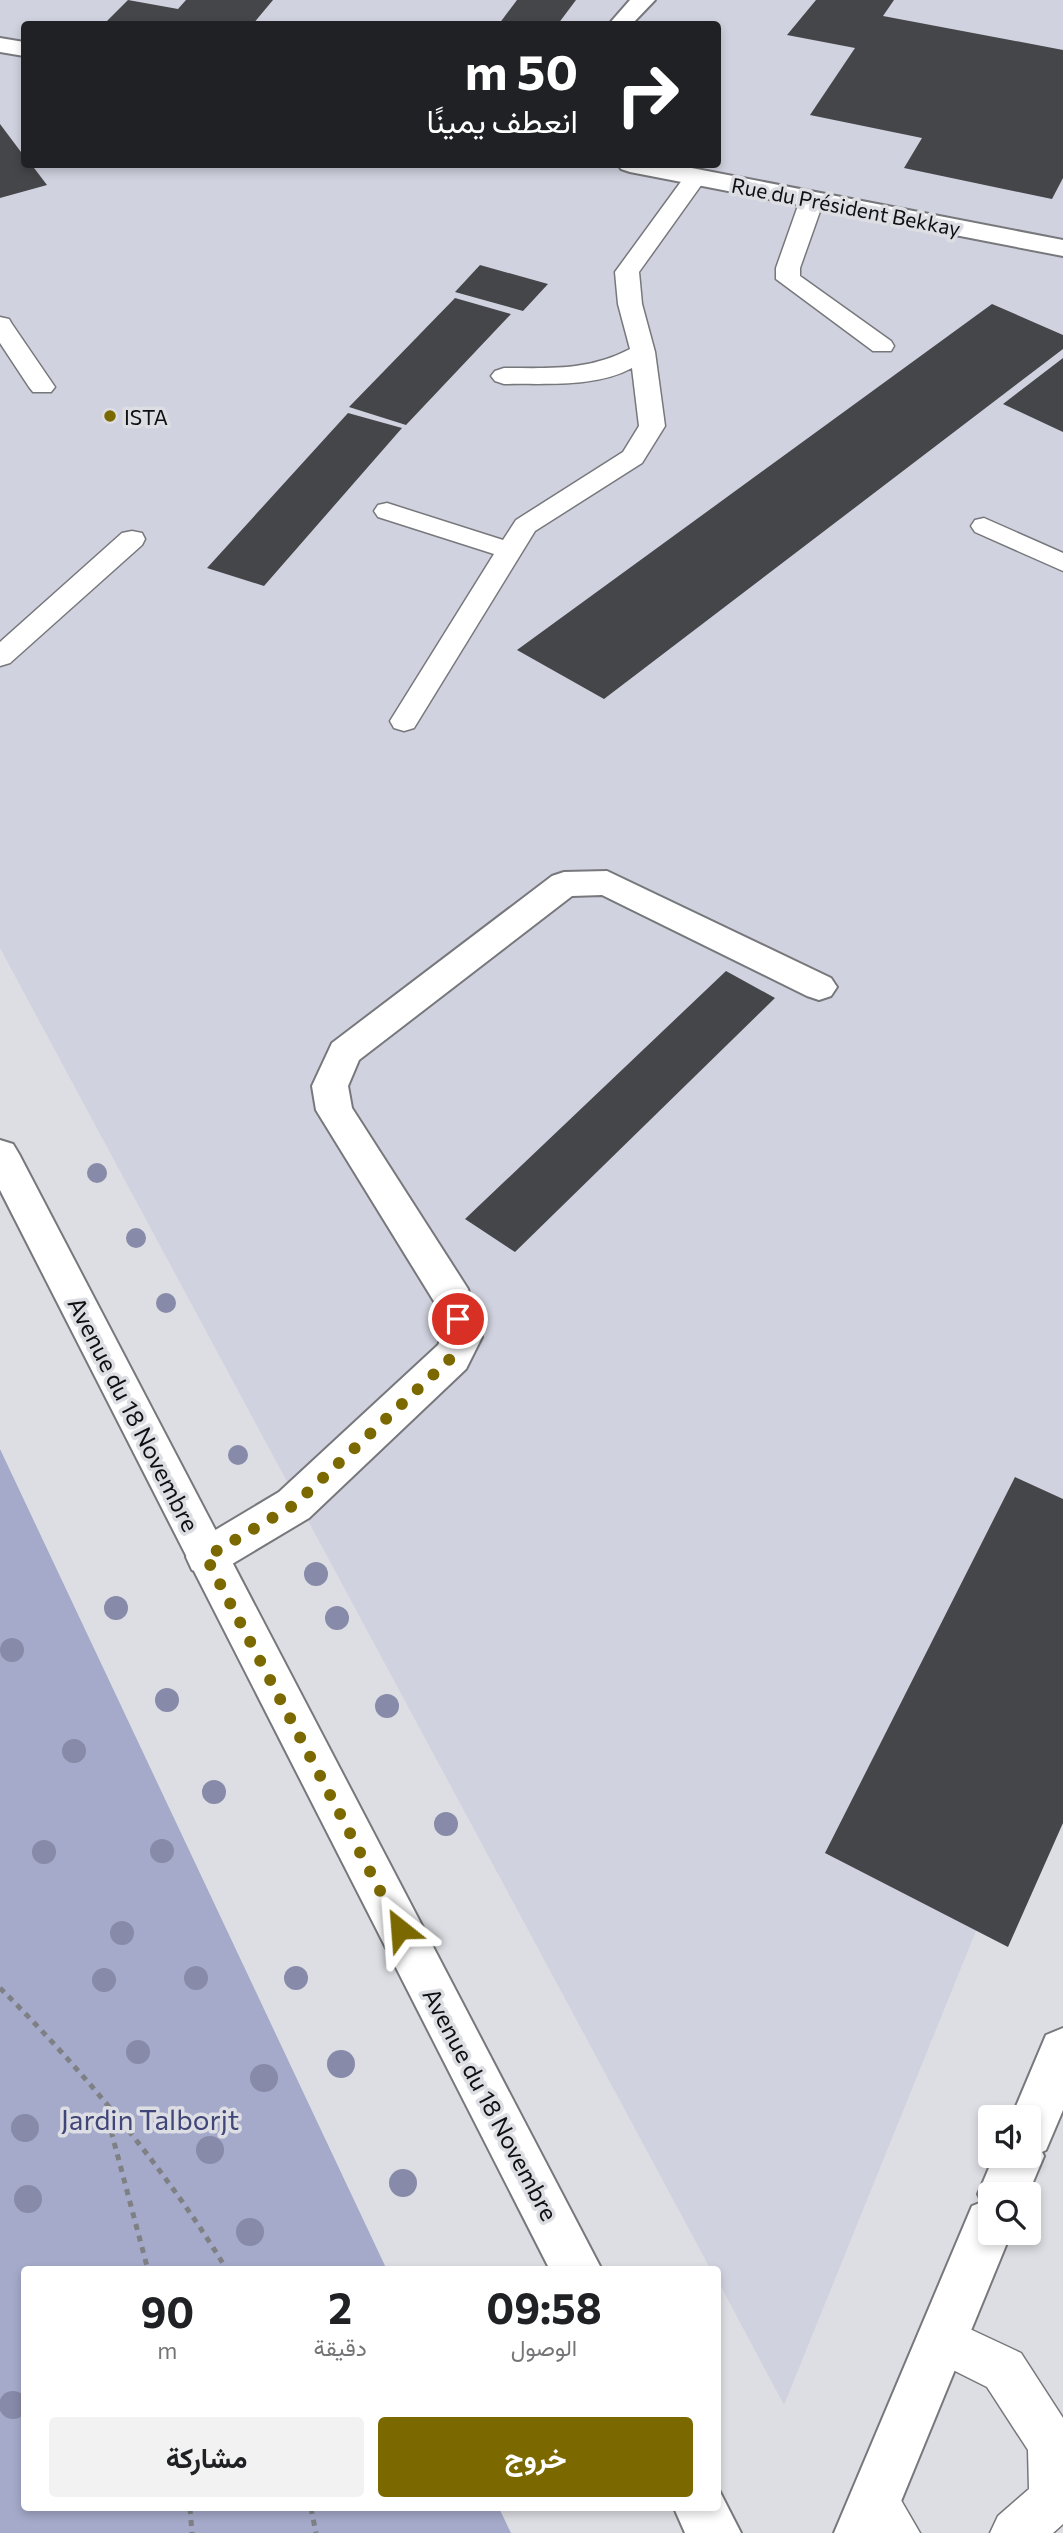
<!DOCTYPE html>
<html lang="ar">
<meta charset="utf-8">
<style>
body{margin:0;font-family:Commissioner,Vazirmatn,sans-serif;background:#f2f2f2;color:#202124;direction:rtl;height:100vh;display:flex;flex-direction:column;font-size:26px;white-space:nowrap}
*{box-sizing:border-box;margin:0}
p{font-size:23px;color:#757577}
.icon{flex:none;width:38px;height:38px;fill:none;stroke:currentColor;stroke-width:2;stroke-linecap:round;stroke-linejoin:round}
.map{position:relative;flex:1;overflow:hidden;direction:ltr}
.side{position:absolute;left:21px;top:2266px;width:700px;height:245px;display:flex;flex-direction:column;background:#fff;border-radius:7px;box-shadow:0 4px 10px #0003;direction:rtl}
.side>*{flex:none}
.top-card{position:absolute;left:21px;top:21px;width:700px;height:147px;border-radius:7px;box-shadow:0 4px 10px #0003;direction:rtl;background:#202124;color:#fff;overflow:hidden}
.buttons{position:absolute;left:978px;top:2105px;display:grid;gap:14px}
.buttons a{display:grid;place-items:center;width:63px;height:63px;border-radius:7px;background:#fff;box-shadow:0 4px 10px #0003;font-size:35px}
.pin{position:absolute;display:grid;place-items:center;width:60px;height:60px;color:#fff;margin:-30px;border:4px solid #fff;border-radius:50%;box-shadow:0 2px 7px #0007}
.me{position:absolute;width:77px;margin:-38px;rotate:332deg;stroke-linejoin:round;filter:drop-shadow(0 0 5px #0008)}
.turn{display:flex;align-items:center;gap:24px;height:147px;padding:0 28px;font-size:32px}
.turn .icon{width:91px;height:91px;stroke-width:2.5}
.turn b{display:block;font-size:49px;line-height:60px}
.eta{display:flex;justify-content:space-evenly;align-items:center;height:119px;text-align:center}
.eta b{font-size:42px;font-weight:700;line-height:49px}
.action{display:flex;gap:14px;margin-top:auto;padding:14px 28px}
.action a{flex:1;height:80px;border-radius:7px;background:#7b6900;color:#fff;font-size:28px;font-weight:700;line-height:80px;text-align:center}
.action a+a{background:#f2f2f2;color:#202124}
.map>svg:first-child{display:block}
.built{fill:#d0d2df;fill-rule:evenodd}
.green{fill:#a5aaca}
.building{fill:#45464a}
.lines{fill:none;stroke-linecap:round;stroke-linejoin:round}
.lane-casing{stroke:#77787c;stroke-width:3}
.street-casing{stroke:#77787c;stroke-width:4}
.secondary-casing{stroke:#77787c;stroke-width:4}
.path{stroke:#7f8084;stroke-width:5;stroke-dasharray:6 6;stroke-linecap:butt}
.lane{fill:#fff;fill-rule:evenodd}
.street{fill:#fff;fill-rule:evenodd}
.secondary{fill:#fff;fill-rule:evenodd}
.tree{fill:#878aa8}
.route{stroke:#7b6900;stroke-width:12;stroke-dasharray:0 21.6}
.poi-dot{fill:#7b6900;stroke:#dddee3;stroke-width:2.5}
.labels{text-anchor:middle;dominant-baseline:central;stroke-width:7;stroke-linejoin:round;paint-order:stroke}
.far-street-label{font-size:21px;fill:#0f1011;stroke:#dddee3}
.far-poi-label{font-size:21px;fill:#0f1011;stroke:#dddee3;text-anchor:start}
.street-label{font-size:24px;fill:#0f1011;stroke:#dddee3}
.near-park-label{font-size:28px;fill:#414678;stroke:#dddee3}
</style>
<div class="map">
<svg width="1063" height="2533" viewBox="0 0 1063 2533">
<rect width="100%" height="100%" fill="#dddee3"/>
<path class="built" d="M0 0H1063V1716L784 2405 718 2281V2270H711L0 948ZM24 24H718V164H24Z"/>
<path class="green" d="M0 1449 387 2270H24V2508H499L511 2533H0Z"/>
<path class="building" d="M128 0 178 9 186 0H273L253 24H104Z
M517 0H576L558 24H499Z
M816 0H894L883 16 1063 50V178L1052 199 904 168 922 138 810 115 855 48 787 35Z
M0 124 24 156V164H31L47 185 0 198Z
M480 265 548 284 523 311 455 292Z
M455 298 511 314 406 425 349 407Z
M992 304 1063 335V349L604 699 517 650Z
M1063 358V432L1003 404Z
M348 413 402 428 264 586 207 568Z
M726 971 775 998 515 1252 465 1219Z
M1015 1477 1063 1499V1823L1008 1947 825 1853Z"/>
<g class="lines">
<g class="lane-casing">
<path id="lane" d="M696 170 707 177 639 272 642 304 655 352 665 426 642 463 535 531 414 728 404 731 394 728 390 721 494 554 378 517 374 511 378 505 387 503 503 540 516 520 623 452 639 426 632 368C595 388 545 383 504 384L495 381 491 376 495 371 504 368C550 368 588 371 630 349L618 304 615 272 688 172Z
M812 193 820 195 824 200 800 268V276L891 341 894 346 891 351H873L776 279V268L800 200 804 195Z
M0 317 9 319 12 324 55 387 51 392H33L29 387 0 343Z
M984 518 1063 553V571L975 532 971 526 975 520Z
M132 531 142 533 145 539 142 545 10 663 0 666V642L122 533Z
M942 2316 1021 2353 1063 2418V2524L1053 2533H990L998 2516 1029 2489 1028 2450 987 2387 925 2356 919 2339 925 2322Z
M874 2476 891 2483 920 2533H867L850 2500 857 2483Z"/>
</g>
<g class="street-casing">
<path id="street" d="M630 0H655L632 24H609Z
M0 38 24 42V56L0 52Z
M618 164H671L1063 240V256L630 172 621 169Z
M607 871 831 978 837 987 831 996 819 1000 807 996 602 895 572 896 359 1060 348 1086 352 1108 468 1289 482 1337 466 1369 309 1518 222 1570 207 1575 192 1570 186 1557 192 1544 279 1492 438 1345 442 1337 435 1303 316 1110 312 1086 332 1043 552 876 564 872Z
M1063 2028V2110L1046 2150 1042 2152 1044 2156 1028 2194H990V2233H1011L888 2533H834L972 2206 982 2202 978 2194 994 2156H1029V2118H1011L1046 2035Z"/>
</g>
<g class="secondary-casing">
<path id="secondary" d="M0 1140 13 1144 19 1154 602 2270H550L0 1190Z
M718 2488 741 2533H685L674 2508H718Z"/>
</g>
<path class="path" d="M0 1988C82 2069 168 2172 227 2270
M105 2108 148 2270
M190 2508 192 2533
M311 2508 316 2533"/>
<use href="#lane" class="lane"/>
<use href="#street" class="street"/>
<use href="#secondary" class="secondary"/>
</g>
<g class="tree">
<circle cx="97" cy="1173" r="10"/>
<circle cx="136" cy="1238" r="10"/>
<circle cx="166" cy="1303" r="10"/>
<circle cx="238" cy="1455" r="10"/>
<circle cx="316" cy="1574" r="12"/>
<circle cx="116" cy="1608" r="12"/>
<circle cx="337" cy="1618" r="12"/>
<circle cx="12" cy="1650" r="12"/>
<circle cx="167" cy="1700" r="12"/>
<circle cx="387" cy="1706" r="12"/>
<circle cx="74" cy="1751" r="12"/>
<circle cx="214" cy="1792" r="12"/>
<circle cx="446" cy="1824" r="12"/>
<circle cx="162" cy="1851" r="12"/>
<circle cx="44" cy="1852" r="12"/>
<circle cx="122" cy="1933" r="12"/>
<circle cx="196" cy="1978" r="12"/>
<circle cx="296" cy="1978" r="12"/>
<circle cx="104" cy="1980" r="12"/>
<circle cx="138" cy="2052" r="12"/>
<circle cx="341" cy="2064" r="14"/>
<circle cx="264" cy="2078" r="14"/>
<circle cx="25" cy="2128" r="14"/>
<circle cx="210" cy="2150" r="14"/>
<circle cx="403" cy="2183" r="14"/>
<circle cx="28" cy="2199" r="14"/>
<circle cx="250" cy="2232" r="14"/>
<circle cx="13" cy="2405" r="14"/>
</g>
<g class="lines">
<path class="route" d="M400 1929 206 1557 294 1505 452 1357 462 1337 458 1319"/>
</g>
<circle class="poi-dot" cx="110" cy="416" r="7"/>
<g class="labels">
<g class="far-street-label">
<text transform="translate(846 206) rotate(11)">Rue du Président Bekkay</text>
</g>
<g class="far-poi-label">
<text x="124" y="416">ISTA</text>
</g>
<g class="street-label">
<text transform="translate(134 1414) rotate(63)">Avenue du 18 Novembre</text>
<text transform="translate(491 2104) rotate(62)">Avenue du 18 Novembre</text>
</g>
<g class="near-park-label">
<text x="150" y="2119">Jardin Talborjt</text>
</g>
</g>
</svg>
<div class="buttons">
<a><svg class="icon" aria-label="sound" viewBox="0 0 24 24"><path d="M4 9h4l5-4v14l-5-4H4zM17 9q2 3 0 6"/></svg></a>
<a><svg class="icon" aria-label="search" viewBox="0 0 24 24"><circle cx="10" cy="10" r="6"/><path d="M15 15l6 6"/></svg></a>
</div>
<div class="pin" style="left:458px;top:1319px;background:#d93025"><svg class="icon" aria-label="arrive" viewBox="0 0 24 24"><path d="M6 21V4h12l-3 4 3 4H6"/></svg></div>
<svg class="me" style="left:400px;top:1929px" viewBox="-20 -20 40 40"><path d="M0-17L14 15 0 8-14 15z" fill="#7b6900" stroke="#fff" stroke-width="4"/></svg>
<div class="top-card">
<div class="turn"><svg class="icon" aria-label="right" viewBox="0 0 24 24"><path d="M7 20v-9h11M14 6l5 5-5 5"/></svg><div><b>50 m</b>انعطف يمينًا</div></div>
</div>
<section class="side">
<div class="eta">
<div><b>09:58</b><p>الوصول</p></div>
<div><b>2</b><p>دقيقة</p></div>
<div><b>90</b><p>m</p></div>
</div>
<div class="action"><a>خروج</a><a>مشاركة</a></div>
</section>
</div>
